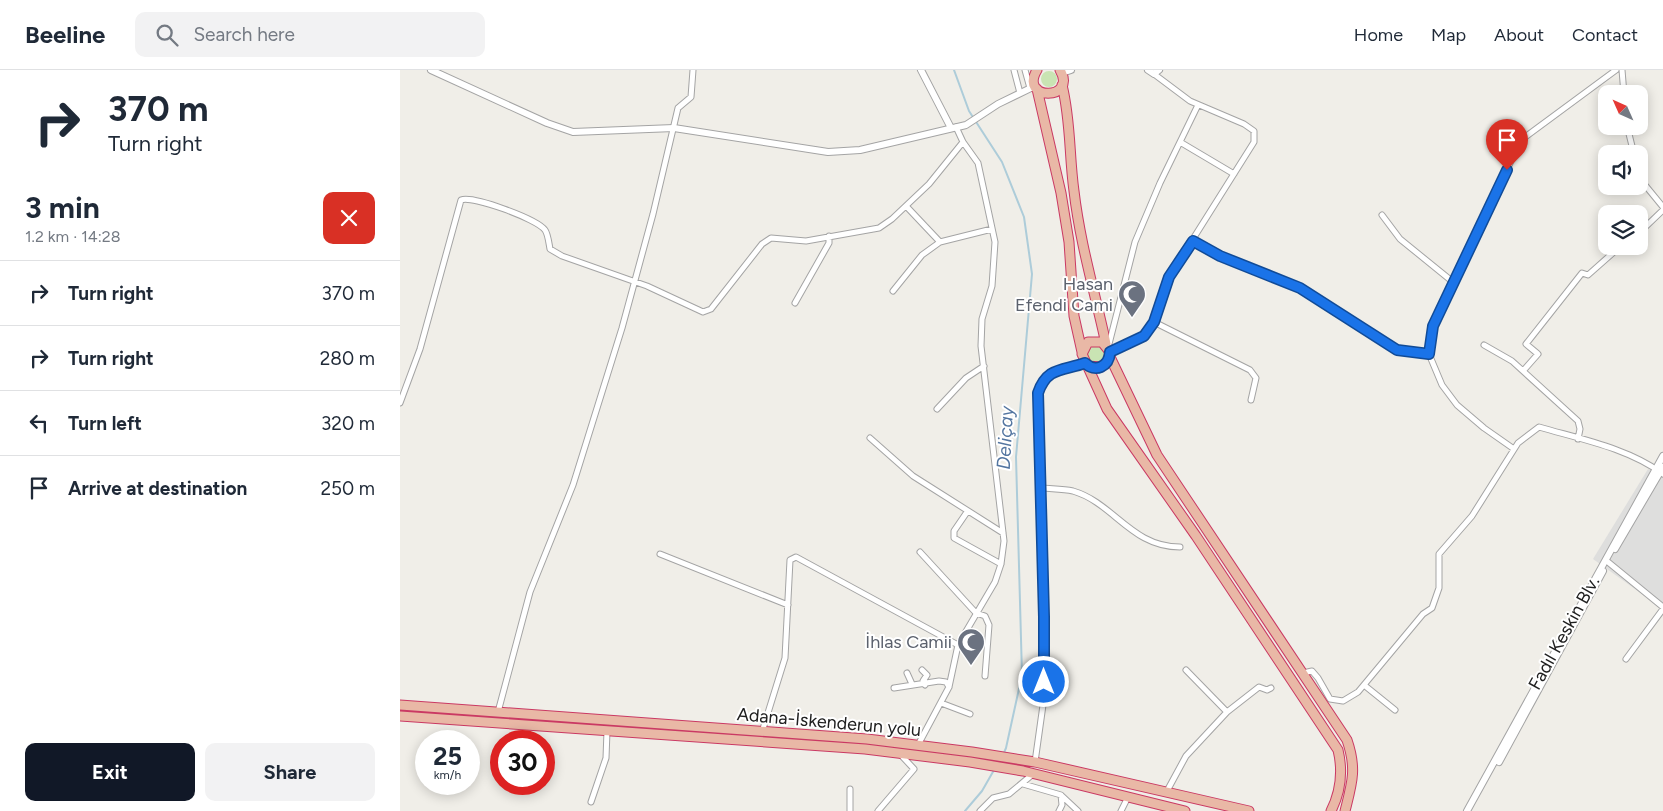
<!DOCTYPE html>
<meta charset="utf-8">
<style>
body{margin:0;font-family:Figtree,sans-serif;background:#f2f2f3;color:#1f2937;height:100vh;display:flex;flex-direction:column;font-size:19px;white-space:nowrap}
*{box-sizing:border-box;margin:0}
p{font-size:16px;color:#747a83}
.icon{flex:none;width:28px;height:28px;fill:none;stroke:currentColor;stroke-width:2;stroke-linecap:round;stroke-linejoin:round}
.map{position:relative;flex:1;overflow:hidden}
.panel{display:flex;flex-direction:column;background:#fff;width:400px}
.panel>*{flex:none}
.guide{background:#fff;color:#1f2937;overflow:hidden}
.needle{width:32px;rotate:315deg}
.buttons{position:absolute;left:1198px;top:15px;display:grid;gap:10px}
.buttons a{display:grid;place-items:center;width:50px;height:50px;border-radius:10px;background:#fff;box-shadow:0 2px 12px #0003;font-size:25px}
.speed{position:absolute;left:15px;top:660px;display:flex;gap:10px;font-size:25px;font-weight:700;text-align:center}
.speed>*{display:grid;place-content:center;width:65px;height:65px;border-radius:50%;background:#fff;box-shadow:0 2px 12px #0003;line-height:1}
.speed small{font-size:12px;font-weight:400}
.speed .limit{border:8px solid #d22;background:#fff;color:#111}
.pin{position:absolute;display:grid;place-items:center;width:42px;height:42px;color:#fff;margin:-51px -21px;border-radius:50% 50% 50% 0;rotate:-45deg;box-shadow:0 0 5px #0007}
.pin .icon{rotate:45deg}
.me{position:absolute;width:55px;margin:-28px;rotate:0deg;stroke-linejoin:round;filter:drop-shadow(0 0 4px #0008)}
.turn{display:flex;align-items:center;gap:18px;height:105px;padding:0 25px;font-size:22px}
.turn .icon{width:65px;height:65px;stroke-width:2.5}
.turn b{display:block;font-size:35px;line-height:42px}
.round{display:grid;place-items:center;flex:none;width:52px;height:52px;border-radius:10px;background:#f2f2f3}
.overview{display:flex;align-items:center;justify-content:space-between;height:85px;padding:0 25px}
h1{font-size:30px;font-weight:700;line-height:38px}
.primary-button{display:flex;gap:10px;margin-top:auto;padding:10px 25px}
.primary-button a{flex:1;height:58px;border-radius:10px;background:#111827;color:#fff;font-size:20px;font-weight:700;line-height:58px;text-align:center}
.primary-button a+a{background:#f2f2f3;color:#1f2937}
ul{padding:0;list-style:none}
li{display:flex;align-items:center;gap:15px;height:65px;padding:0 25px;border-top:1px solid #e0e1e3}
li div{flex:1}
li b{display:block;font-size:19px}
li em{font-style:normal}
header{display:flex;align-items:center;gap:30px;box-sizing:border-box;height:70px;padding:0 25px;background:#fff;border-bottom:1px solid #e0e1e3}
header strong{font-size:24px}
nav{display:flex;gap:28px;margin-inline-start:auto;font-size:18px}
.search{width:350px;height:45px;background:#f2f2f3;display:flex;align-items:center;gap:12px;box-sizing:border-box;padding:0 18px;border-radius:10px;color:#747a83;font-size:19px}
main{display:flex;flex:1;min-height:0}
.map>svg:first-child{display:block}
.residential{fill:#dededd}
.grass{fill:#c9e4b3}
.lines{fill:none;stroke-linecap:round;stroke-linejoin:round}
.stream{stroke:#adccd9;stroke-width:2}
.minor-casing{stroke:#a4a4a4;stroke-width:7}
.tertiary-casing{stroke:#a4a4a4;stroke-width:8}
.trunk-casing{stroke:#ca3963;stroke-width:11}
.minor{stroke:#fff;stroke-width:5}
.tertiary{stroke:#fff;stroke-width:6}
.trunk{stroke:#e9b8a6;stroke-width:9}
.route-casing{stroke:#114b97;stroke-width:12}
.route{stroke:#1a73e8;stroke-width:9}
.labels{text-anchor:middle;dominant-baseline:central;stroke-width:4;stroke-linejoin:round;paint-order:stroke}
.worship-label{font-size:18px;fill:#5b616d;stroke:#fff;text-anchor:end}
.street-label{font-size:18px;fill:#202020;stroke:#fff}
.water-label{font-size:19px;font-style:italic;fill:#5375a0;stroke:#fff}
</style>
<header>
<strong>Beeline</strong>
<div class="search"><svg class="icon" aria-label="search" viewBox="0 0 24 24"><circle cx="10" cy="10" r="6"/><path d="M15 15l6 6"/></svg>Search here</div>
<nav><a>Home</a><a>Map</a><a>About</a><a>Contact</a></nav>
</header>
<main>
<section class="panel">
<div class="guide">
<div class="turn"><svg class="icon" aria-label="right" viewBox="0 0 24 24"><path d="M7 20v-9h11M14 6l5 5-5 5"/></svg><div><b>370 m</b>Turn right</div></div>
</div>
<div class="overview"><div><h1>3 min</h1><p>1.2 km · 14:28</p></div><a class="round" style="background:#d93025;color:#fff"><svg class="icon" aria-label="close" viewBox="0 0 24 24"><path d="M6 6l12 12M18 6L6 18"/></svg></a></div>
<ul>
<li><svg class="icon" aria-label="right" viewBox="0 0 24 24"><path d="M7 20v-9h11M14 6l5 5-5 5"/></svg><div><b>Turn right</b></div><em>370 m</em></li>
<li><svg class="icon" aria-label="right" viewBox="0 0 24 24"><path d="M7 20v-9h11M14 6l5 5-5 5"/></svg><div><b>Turn right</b></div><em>280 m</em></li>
<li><svg class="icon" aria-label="left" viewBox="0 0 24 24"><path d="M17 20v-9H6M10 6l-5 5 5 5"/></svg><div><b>Turn left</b></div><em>320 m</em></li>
<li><svg class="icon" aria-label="arrive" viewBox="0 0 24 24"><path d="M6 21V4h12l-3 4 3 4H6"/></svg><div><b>Arrive at destination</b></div><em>250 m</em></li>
</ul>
<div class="primary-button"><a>Exit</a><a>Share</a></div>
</section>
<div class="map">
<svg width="1263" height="741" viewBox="0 0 1263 741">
<rect width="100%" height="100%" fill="#f0eee8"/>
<path class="residential" d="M1248 399 1263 407V539L1193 489Z"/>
<path class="grass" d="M641 9a8 8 0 1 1 16 0a8 8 0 1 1-16 0Z
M687 285a9 9 0 1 1 18 0a9 9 0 1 1-18 0Z"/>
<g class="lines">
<path class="stream" d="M554 0 569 41 602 92 624 147 632 204 616 387 622 605 606 678 603 685
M565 741 582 721 594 700"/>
<g class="minor-casing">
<path id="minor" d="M614 0 620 23
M625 0 630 18
M1222 0 1224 24
M1227 56 1234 84
M780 72 834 104
M1239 102 1245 115 1263 137
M982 145 1000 169 1053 212
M1239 163 1263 140
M793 171 820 186 900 218 997 280 1029 284
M540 172 592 159
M493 221 522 185 540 172 506 136
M395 233 429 173V166
M754 252 850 300 856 308 851 330
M1084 275 1112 291 1178 351 1180 359 1178 369
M708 278 735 172 760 113 798 35
M710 282 744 266 754 252 769 207 854 72V61L844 54 790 31 754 4
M1123 301 1138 284 1126 274 1182 203 1188 205 1214 182 1225 176
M0 333 20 279 61 130C72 125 137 149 145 160 148 164 149 174 150 179L162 186 247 216 303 242 311 239 362 174 371 168 406 171 479 158 492 149 529 114 563 72
M537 339 566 308 584 296
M470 368 513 406 603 463
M1114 379 1084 358 1057 335 1042 315 1029 284 1033 256 1121 70 1216 0
M642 418C652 419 663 419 673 421 714 433 731 477 780 477
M567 442 554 461V468L601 494
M520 482 576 543 585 546 589 555 585 606
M260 484 388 535
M1208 492 1263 537
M1226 589 1263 539
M522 600 527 605 523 611 525 615
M507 603 512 614
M903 603 912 601 918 608 930 629 943 631 958 622 1023 544 1032 538 1039 518V484L1072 446 1118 373 1139 357C1180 369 1228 378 1263 404
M964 615 995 640
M494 618 539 611 546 612 549 617
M541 633 570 644
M98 642 130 522 173 415 222 258 253 144 278 38 291 27 293 0
M827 642 859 617 867 620 871 618
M362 662 385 588 390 490 396 487 558 575
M518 675 549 617 558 575 595 512 601 494 604 471 581 276 582 249 592 216 595 172 578 93 563 72 556 57
M635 692 644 628V547L638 323C647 298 662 301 685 293
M623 714 661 725 662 735 659 741
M767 721 786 686 827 642 786 600
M662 726 678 741
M191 732 206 688 207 661
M450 741V719
M478 741 514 699 500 684
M580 741 593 728 609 724 633 704
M721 741 728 727"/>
</g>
<g class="tertiary-casing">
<path id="tertiary" d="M31 0 147 53 173 62 274 58 428 82 460 80 566 55 598 34 635 16
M521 0 551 58
M748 0 754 4 759 0
M662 3 671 0
M1215 479 1263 397
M1099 692 1203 501
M1067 741 1263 386"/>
</g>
<g class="trunk-casing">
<path id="trunk" d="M637 0C618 31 678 31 660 0
M662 15C671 51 669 85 674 121 680 173 695 223 706 274
M637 19 661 123 669 172 674 246 682 282
M710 287 757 385 947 670C957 699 952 713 945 741
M688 296 701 297 708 291 710 282 702 272H688L682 284 707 339 796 466 938 680C943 701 941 721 931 741
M0 635 467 669 572 682 635 692 849 741
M0 646 465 679 570 692 623 701 785 741"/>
</g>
<use href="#minor" class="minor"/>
<use href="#tertiary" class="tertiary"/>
<use href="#trunk" class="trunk"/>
</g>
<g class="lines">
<g class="route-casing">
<path id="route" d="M644 612V547L638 323C647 297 662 301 685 293 695 303 709 297 710 282L744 266 754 252 769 207 793 171 820 186 900 218 997 280 1029 284 1033 256 1107 100"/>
</g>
<use href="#route" class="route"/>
</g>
<defs>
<g id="mosque-pin" transform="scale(1.4375)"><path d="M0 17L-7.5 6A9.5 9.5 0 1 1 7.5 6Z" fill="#6b7280" stroke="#fff"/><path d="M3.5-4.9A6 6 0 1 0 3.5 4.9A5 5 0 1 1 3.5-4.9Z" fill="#fff"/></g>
</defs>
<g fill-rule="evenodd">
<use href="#mosque-pin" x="732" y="224"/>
<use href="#mosque-pin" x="571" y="572"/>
</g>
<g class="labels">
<g class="worship-label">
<text x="713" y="214">Hasan<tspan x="713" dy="21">Efendi Cami</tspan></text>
<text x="552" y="572">İhlas Camii</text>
</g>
<g class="street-label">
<text transform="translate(1164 563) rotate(-61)">Fadıl Keskin Blv.</text>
<text transform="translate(429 652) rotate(5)">Adana-İskenderun yolu</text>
</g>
<g class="water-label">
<text transform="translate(605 368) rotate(-87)">Deliçay</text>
</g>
</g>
</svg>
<div class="buttons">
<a><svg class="needle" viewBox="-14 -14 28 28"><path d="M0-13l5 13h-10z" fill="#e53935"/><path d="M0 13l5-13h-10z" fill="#747a83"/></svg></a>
<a><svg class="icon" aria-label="sound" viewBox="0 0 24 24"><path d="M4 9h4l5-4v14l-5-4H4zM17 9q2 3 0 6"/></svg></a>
<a><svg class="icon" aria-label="layers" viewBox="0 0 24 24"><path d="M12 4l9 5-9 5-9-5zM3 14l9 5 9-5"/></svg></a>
</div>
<div class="speed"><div>25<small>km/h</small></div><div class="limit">30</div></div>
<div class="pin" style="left:1107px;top:100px;background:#d93025"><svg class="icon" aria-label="arrive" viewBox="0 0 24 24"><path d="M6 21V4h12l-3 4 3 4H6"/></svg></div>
<svg class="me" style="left:644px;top:612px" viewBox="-20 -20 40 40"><circle r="17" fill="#1a73e8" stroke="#fff" stroke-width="3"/><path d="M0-11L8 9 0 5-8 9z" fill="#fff"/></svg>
</div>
</main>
